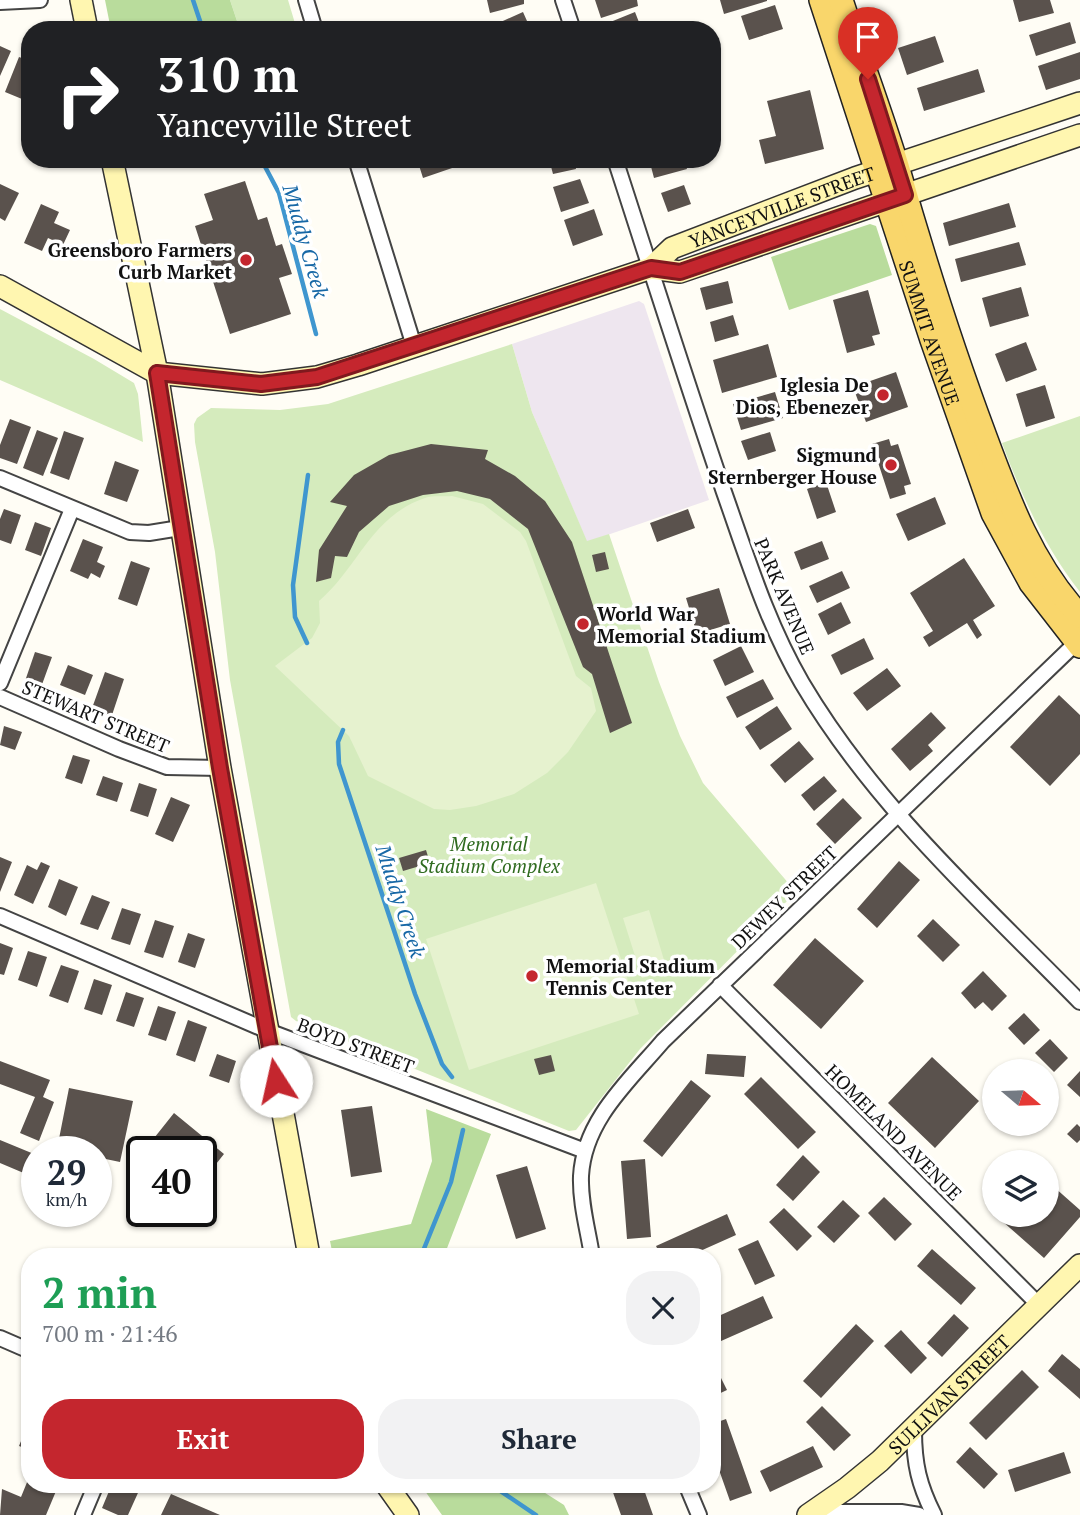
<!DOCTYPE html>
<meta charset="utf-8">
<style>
body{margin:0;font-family:"PT Serif",serif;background:#f2f2f3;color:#1f2937;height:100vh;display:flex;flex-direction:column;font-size:26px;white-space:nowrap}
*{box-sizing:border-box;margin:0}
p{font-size:23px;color:#747a83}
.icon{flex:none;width:38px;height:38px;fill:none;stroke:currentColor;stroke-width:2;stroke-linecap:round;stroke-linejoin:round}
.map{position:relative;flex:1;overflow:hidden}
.side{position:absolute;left:21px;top:1248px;width:700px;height:245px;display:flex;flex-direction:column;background:#fff;border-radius:28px;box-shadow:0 2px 5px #0004}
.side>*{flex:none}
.guide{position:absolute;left:21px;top:21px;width:700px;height:147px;border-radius:28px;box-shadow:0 2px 5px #0004;background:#202124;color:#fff;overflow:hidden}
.needle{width:46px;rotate:109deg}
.tools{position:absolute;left:982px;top:1059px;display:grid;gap:14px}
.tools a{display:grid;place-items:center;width:77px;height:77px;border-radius:50%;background:#fff;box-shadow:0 2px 5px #0004;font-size:35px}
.speed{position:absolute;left:21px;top:1136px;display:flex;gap:14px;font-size:35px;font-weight:700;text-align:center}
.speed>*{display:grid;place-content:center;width:91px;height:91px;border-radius:50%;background:#fff;box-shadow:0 2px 5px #0004;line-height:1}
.speed small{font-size:18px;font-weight:400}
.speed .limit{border:4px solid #111;border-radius:10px;background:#fff;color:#111}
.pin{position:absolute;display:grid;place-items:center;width:60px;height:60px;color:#fff;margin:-72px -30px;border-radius:50% 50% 50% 0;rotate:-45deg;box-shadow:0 0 7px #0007}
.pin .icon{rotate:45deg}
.me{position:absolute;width:77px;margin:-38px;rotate:350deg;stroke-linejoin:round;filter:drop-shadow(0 0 5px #0008)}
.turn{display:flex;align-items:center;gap:24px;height:147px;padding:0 21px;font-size:32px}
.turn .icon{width:91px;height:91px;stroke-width:2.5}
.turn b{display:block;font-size:49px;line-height:60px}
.round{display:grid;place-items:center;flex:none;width:74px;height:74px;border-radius:28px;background:#f2f2f3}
.overview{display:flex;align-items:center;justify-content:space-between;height:119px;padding:0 21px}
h1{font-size:42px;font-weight:700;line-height:52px;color:#1e9e55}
.primary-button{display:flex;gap:14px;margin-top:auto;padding:14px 21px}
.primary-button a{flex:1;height:80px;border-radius:28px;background:#c4262e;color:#fff;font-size:28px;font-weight:700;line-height:80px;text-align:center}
.primary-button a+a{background:#f2f2f3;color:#1f2937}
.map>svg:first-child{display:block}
.industrial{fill:#eee6ef}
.green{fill:#d5ebbd}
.forest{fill:#b9dc9c}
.pitch{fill:#e6f2cf}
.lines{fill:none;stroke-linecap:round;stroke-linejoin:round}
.stream{stroke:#3f96cf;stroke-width:4.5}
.building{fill:#5a524d}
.street-casing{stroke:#444;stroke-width:18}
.secondary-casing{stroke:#333;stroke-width:24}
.primary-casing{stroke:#222;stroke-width:26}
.street{stroke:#fff;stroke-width:14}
.secondary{stroke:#fff6b0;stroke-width:21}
.primary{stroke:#f9d66b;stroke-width:23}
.route-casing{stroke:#7f191e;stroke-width:18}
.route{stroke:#c4262e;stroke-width:12}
.poi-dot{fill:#c4262e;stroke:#fff;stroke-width:2.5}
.labels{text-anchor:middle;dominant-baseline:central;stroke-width:7;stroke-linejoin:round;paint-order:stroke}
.street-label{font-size:19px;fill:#111;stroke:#fff}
.poi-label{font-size:19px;font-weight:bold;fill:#111;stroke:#fff;text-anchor:end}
.park-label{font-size:19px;font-style:italic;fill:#2f6b1f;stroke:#fff}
.water-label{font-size:21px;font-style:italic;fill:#1768a6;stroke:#fff}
</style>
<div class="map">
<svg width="1080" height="1515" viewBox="0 0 1080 1515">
<rect width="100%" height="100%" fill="#fffdf5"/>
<path class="industrial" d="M639 301 644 304 709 500 587 542 532 412 512 344Z"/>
<path class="green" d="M230 0H288L297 30H240Z
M0 309 94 359 134 383 138 394 143 442 0 380Z
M512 344 532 412 587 541 609 534 659 682 680 736 703 783 796 892 640 1049 576 1130 569 1131 296 1021 291 1017 230 680 215 552 195 442 194 424 197 418 211 408 280 410 328 404Z
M1080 416V592C1045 547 1022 497 1002 443Z"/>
<path class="forest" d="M105 0H230L240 30H111Z
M870 224 876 226 892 275 789 310 771 257Z
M426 1109 491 1134 444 1256H333L330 1241 411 1224 432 1161Z
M420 1484H531L564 1505 569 1515H442Z"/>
<path class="pitch" d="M452 496 483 504 520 532 526 541 576 676 591 688 596 711 568 752 547 773 514 794 476 806 450 810 434 809 368 776 349 736 275 666 312 638 320 623 319 601C358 568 371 516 425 498 433 495 444 497 452 496Z
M596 883 639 1014 469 1070 426 939Z
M649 910 667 970 642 978 623 918Z"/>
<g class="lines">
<path class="stream" d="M193 0 203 30
M261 159 279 193 316 334
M307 643 295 617 293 585 308 475
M343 730 338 742 339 764 415 994 442 1064 452 1077
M421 1256 451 1182 463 1130
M490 1484 536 1515"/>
</g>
<path class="building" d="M487 0H524V4L490 13Z
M595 0H637L638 6 601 18Z
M720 0H767V1L724 14Z
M1013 0H1050L1054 13 1019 22Z
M775 5 783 29 749 40 741 16Z
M523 12 531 30H496L494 25Z
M635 12 642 30H606L603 25Z
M1070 22 1076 43 1036 56 1029 35Z
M935 36 944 62 907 75 898 48Z
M0 46 11 51 0 76Z
M1080 52V79L1046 90 1038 66Z
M19 57 30 61V81L22 99 5 92Z
M978 69 985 92 924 111 917 88Z
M810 90 824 149 765 164 759 140 776 136 767 101Z
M417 159H453L455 167 423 178Z
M549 159H574L576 169 553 174Z
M649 159H684L687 169 654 178Z
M580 179 589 203 561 212 553 187Z
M245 181 258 220 267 217 276 246 282 244 292 274 279 278 291 314 230 334 195 226 213 220 204 194Z
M0 184 19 193 5 221 0 218Z
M684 185 691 204 668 212 661 193Z
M1009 203 1016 227 949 246 943 223Z
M41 204 59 212 54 223 70 230 63 245 48 238 42 251 24 243Z
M594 209 603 235 573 246 564 220Z
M1019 242 1026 265 961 282 955 259Z
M728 281 733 303 706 310 700 288Z
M1021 287 1029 316 990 327 982 298Z
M868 290 880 334 872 336 875 345 847 353 833 300Z
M733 315 739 335 715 342 710 322Z
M1026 342 1037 370 1006 382 995 354Z
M768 344 777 377 722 393 713 360Z
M896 372 908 407 866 422 853 387Z
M1045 385 1055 418 1026 427 1016 394Z
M775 392 783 418 741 430 733 404Z
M10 419 31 427 17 464 0 458V445Z
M37 430 58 438 43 476 23 468Z
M64 431 84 438 69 480 50 473Z
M770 432 776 451 748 460 741 441Z
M889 439 891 446 898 444 911 484 904 486 906 494 890 499 872 444Z
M431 444 488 450 485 459 515 476 545 501 572 542 632 723 610 733 592 674 583 667 528 529 490 499 457 491 423 495 389 506 359 532 347 557 335 556 331 578 316 582 319 550 347 506 330 502 354 475 389 455Z
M115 461 139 470 127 502 104 494Z
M826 482 836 512 817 519 807 489Z
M935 497 946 524 908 541 896 514Z
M4 509 21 515 11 544 0 540V519Z
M688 509 695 528 657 542 650 523Z
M35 522 51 528 41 556 25 550Z
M83 539 103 547 97 562 105 566 100 578 91 573 88 579 70 571Z
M822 541 829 559 801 570 794 552Z
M605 552 609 569 596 572 592 555Z
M964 558 995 606 973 620 982 635 977 639 967 623 929 647 923 637 933 631 910 593Z
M131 561 150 568 137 606 118 599Z
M842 571 850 588 817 603 809 586Z
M719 588 730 624 697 634 686 598Z
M841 602 851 623 828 635 818 614Z
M864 638 874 659 841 675 831 655Z
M741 646 754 672 725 686 713 660Z
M35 652 52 657 40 690 24 684Z
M68 665 93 675 85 695 60 685Z
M887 668 901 686 867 711 853 693Z
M105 672 124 679 111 718 91 711Z
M763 679 774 699 737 718 726 697Z
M1059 695 1080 715V754L1050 786 1010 747Z
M777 706 792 729 760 750 745 727Z
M931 712 946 728 928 745 933 751 910 771 891 749Z
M4 726 22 732 15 750 0 745Z
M799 741 814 759 785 783 770 765Z
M73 755 90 760 82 784 65 778Z
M103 776 123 783 117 802 96 795Z
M824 776 837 791 814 811 801 795Z
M139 783 157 789 148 817 130 811Z
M171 797 190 805 173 842 155 834Z
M843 798 862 818 835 844 816 824Z
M426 850 430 863 403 871 399 858Z
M0 857 12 862 0 892Z
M899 861 920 880 877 928 857 909Z
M41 862 50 866 33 904 14 895 27 865 37 870Z
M59 879 78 887 66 916 48 907Z
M92 895 110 902 98 930 80 924Z
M122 908 141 914 130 945 111 939Z
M933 919 960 945 943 962 917 936Z
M155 920 174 926 163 958 144 952Z
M188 933 205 939 195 968 178 962Z
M815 938 864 981 821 1029 773 985Z
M0 943 13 948 4 975 0 974Z
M28 951 47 957 37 987 18 980Z
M61 965 79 971 68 1003 49 996Z
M983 971 1007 996 992 1011 983 1002 975 1009 961 993Z
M94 979 112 985 102 1015 84 1009Z
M126 992 144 998 134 1027 116 1021Z
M158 1006 176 1012 166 1041 148 1035Z
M1024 1013 1040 1030 1024 1045 1008 1028Z
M188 1020 207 1027 195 1062 176 1055Z
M1050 1039 1068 1058 1054 1072 1035 1053Z
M217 1054 236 1061 229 1083 209 1076Z
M707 1054 746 1056 744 1077 705 1074Z
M551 1055 555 1071 539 1075 534 1059Z
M932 1057 979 1101 935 1148 888 1103Z
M0 1061 50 1080 43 1097 54 1102 39 1141 20 1133 35 1097 0 1084Z
M1080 1071V1097L1067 1085Z
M761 1077 816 1132 798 1149 744 1094Z
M691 1080 711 1096 662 1157 643 1141Z
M69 1088 133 1101 120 1162 96 1157V1152H71L57 1149Z
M372 1106 382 1172 351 1177 341 1110Z
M174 1113 224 1154 201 1183V1152H143Z
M1077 1124 1080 1127V1140L1077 1143 1067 1134Z
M0 1140 34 1154 26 1174 0 1163Z
M803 1155 820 1172 793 1201 776 1185Z
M645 1159 651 1237 627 1239 621 1161Z
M527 1166 546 1229 516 1239 496 1175Z
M1046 1174 1057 1183 1054 1187 1080 1210V1217L1044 1258 994 1214H1046Z
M884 1197 912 1224 895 1241 868 1213Z
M843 1200 860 1216 834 1243 817 1227Z
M784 1208 812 1236 797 1251 769 1222Z
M727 1214 736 1235 689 1256H661L656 1246Z
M758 1240 775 1276 755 1285 738 1249Z
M932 1249 976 1288 961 1305 917 1266Z
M763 1296 773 1318 712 1345V1319Z
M954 1314 969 1328 942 1357 927 1343Z
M856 1324 874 1341 821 1398 803 1381Z
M901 1330 927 1358 911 1374 884 1346Z
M1062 1354 1080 1369V1399L1048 1371Z
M712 1360 727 1390 712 1397Z
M1022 1370 1039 1387 986 1440 969 1423Z
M822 1406 851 1435 834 1451 806 1422Z
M30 1419V1450L19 1446Z
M726 1419 752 1493 730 1501 712 1450V1424Z
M813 1446 823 1467 770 1492 760 1471Z
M970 1447 998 1474 984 1489 956 1462Z
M1064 1452 1071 1473 1015 1492 1008 1470Z
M30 1475V1484H59L46 1515H0L2 1489 21 1497Z
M112 1484H142L128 1515H118L102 1508Z
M610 1484H642L653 1515H621Z
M171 1494 220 1515H161Z"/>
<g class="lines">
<g class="street-casing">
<path id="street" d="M306 0 315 30
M563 0 573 30
M0 2 40 0
M356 159 414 346
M615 159C651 270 686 381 724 492 747 557 767 623 802 683 874 805 981 901 1080 1002
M0 478 130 532 149 533 180 528
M0 683 72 509
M0 697 119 749 167 767 220 768
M0 916 268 1031 585 1151
M720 985 1039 1305
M592 1256C588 1230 580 1203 581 1176 584 1120 629 1081 663 1041L1076 643
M0 1338 30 1351
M914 1430C914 1464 919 1485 934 1515
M686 1484 699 1515
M815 1512H901L919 1515
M83 1515 96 1484"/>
</g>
<g class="secondary-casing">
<g id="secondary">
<path d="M81 0 87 30"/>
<path d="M112 159 157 373 220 768 309 1256"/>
<path d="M651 268 680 272 1080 135"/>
<path id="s1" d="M0 286 157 373 262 384 317 377 358 365 651 268 672 248 855 178 1080 103"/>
<path d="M386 1484 408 1515"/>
<path id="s2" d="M808 1515 847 1488 880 1461 1080 1265"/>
</g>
</g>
<g class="primary-casing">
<g id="primary">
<path id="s3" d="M821 0 932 340 993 513 1031 583 1080 646"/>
<path d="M841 0C859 56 880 110 897 166 923 257 951 346 984 434 1008 499 1032 565 1080 616"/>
</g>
</g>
<use href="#street" class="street"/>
<use href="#secondary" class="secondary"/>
<use href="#primary" class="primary"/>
</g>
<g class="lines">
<g class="route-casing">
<path id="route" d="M276 1081 220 768 157 373 261 384 317 377 651 268 680 272 905 195 868 79"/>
</g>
<use href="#route" class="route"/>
</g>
<g class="poi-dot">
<circle cx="246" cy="260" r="7"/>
<circle cx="883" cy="395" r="7"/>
<circle cx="891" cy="465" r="7"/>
<circle cx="583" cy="624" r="7"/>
<circle cx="532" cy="976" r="7"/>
</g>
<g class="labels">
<g class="street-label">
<text stroke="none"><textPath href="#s1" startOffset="838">YANCEYVILLE STREET</textPath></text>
<text stroke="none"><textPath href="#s3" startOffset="350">SUMMIT AVENUE</textPath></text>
<text transform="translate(785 596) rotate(67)">PARK AVENUE</text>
<text transform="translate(96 716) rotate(23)">STEWART STREET</text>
<text transform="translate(784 897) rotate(-44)">DEWEY STREET</text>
<text transform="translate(356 1045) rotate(21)">BOYD STREET</text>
<text transform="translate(894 1132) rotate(45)">HOMELAND AVENUE</text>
<text stroke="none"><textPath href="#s2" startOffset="186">SULLIVAN STREET</textPath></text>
</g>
<g class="poi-label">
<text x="232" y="249">Greensboro Farmers<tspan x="232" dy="22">Curb Market</tspan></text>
<text x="869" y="384">Iglesia De<tspan x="869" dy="22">Dios, Ebenezer</tspan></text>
<text x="877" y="454">Sigmund<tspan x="877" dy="22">Sternberger House</tspan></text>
<text x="597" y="613" text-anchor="start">World War<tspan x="597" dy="22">Memorial Stadium</tspan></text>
<text x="546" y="965" text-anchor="start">Memorial Stadium<tspan x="546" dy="22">Tennis Center</tspan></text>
</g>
<g class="park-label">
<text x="489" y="843">Memorial<tspan x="489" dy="22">Stadium Complex</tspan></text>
</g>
<g class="water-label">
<text transform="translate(306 241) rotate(74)">Muddy Creek</text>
<text transform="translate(401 901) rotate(72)">Muddy Creek</text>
</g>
</g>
</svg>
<div class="tools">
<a><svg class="needle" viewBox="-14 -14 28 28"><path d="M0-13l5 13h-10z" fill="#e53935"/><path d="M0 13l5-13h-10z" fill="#747a83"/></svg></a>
<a><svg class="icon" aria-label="layers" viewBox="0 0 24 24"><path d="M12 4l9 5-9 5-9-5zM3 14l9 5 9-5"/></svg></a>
</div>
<div class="speed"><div>29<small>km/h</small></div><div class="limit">40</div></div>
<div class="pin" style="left:868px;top:79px;background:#d93025"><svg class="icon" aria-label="arrive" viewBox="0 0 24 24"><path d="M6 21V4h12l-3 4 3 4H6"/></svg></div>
<svg class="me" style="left:276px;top:1081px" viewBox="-20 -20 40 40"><circle r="19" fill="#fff"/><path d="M0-13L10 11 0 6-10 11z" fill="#c4262e"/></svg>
<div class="guide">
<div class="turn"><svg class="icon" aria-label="right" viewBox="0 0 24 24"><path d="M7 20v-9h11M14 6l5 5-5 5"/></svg><div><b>310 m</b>Yanceyville Street</div></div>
</div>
<section class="side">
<div class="overview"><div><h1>2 min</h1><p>700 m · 21:46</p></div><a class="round"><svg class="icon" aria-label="close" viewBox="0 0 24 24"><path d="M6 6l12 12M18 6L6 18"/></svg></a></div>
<div class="primary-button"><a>Exit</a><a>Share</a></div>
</section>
</div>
